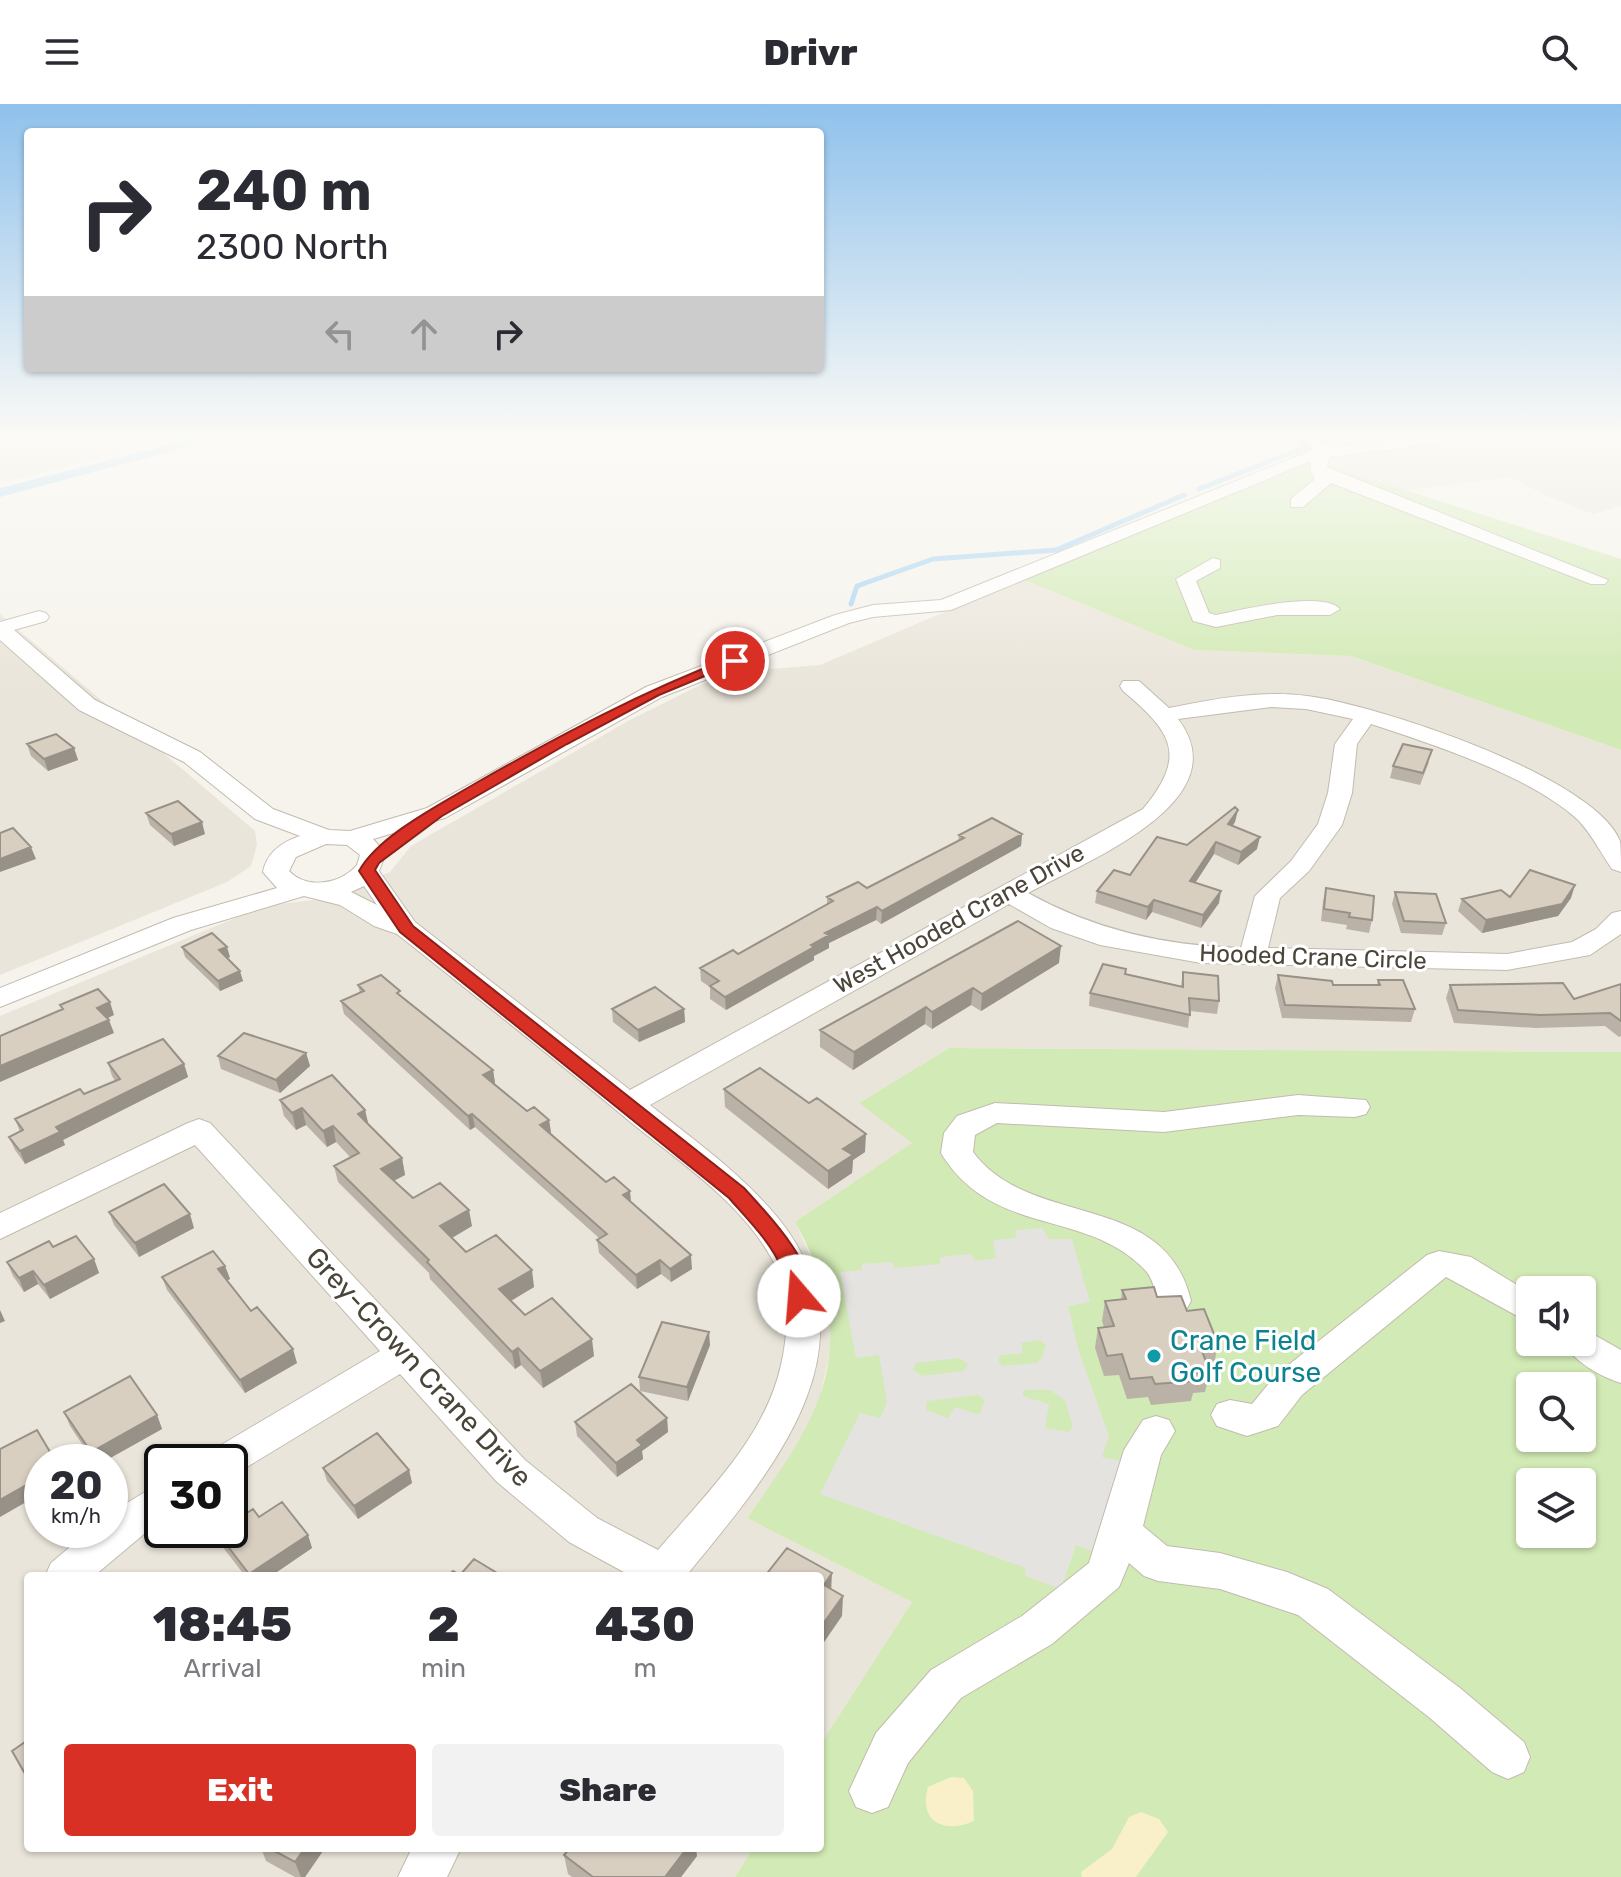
<!DOCTYPE html>
<style>
body{margin:0;font-family:Rubik,sans-serif;background:#f2f2f3;color:#2b2b33;height:100vh;display:flex;flex-direction:column;font-size:30px;white-space:nowrap}
*{box-sizing:border-box;margin:0}
p{font-size:26px;color:#7c7c81}
.icon{flex:none;width:44px;height:44px;fill:none;stroke:currentColor;stroke-width:2;stroke-linecap:round;stroke-linejoin:round}
.map{position:relative;flex:1;overflow:hidden}
.details{position:absolute;left:24px;top:1468px;width:800px;height:280px;display:flex;flex-direction:column;background:#fff;border-radius:8px;box-shadow:0 2px 6px #0004}
.details>*{flex:none}
.hud{position:absolute;left:24px;top:24px;width:800px;height:244px;border-radius:8px;box-shadow:0 2px 6px #0004;background:#fff;color:#2b2b33;overflow:hidden}
.tools{position:absolute;left:1516px;top:1172px;display:grid;gap:16px}
.tools a{display:grid;place-items:center;width:80px;height:80px;border-radius:8px;background:#fff;box-shadow:0 2px 6px #0004;font-size:40px}
.speed{position:absolute;left:24px;top:1340px;display:flex;gap:16px;font-size:40px;font-weight:700;text-align:center}
.speed>*{display:grid;place-content:center;width:104px;height:104px;border-radius:50%;background:#fff;box-shadow:0 2px 6px #0004;line-height:1}
.speed small{font-size:20px;font-weight:400}
.speed .limit{border:4px solid #111;border-radius:12px;background:#fff;color:#111}
.pin{position:absolute;display:grid;place-items:center;width:68px;height:68px;color:#fff;margin:-34px;border:4px solid #fff;border-radius:50%;box-shadow:0 2px 8px #0007}
.me{position:absolute;width:88px;margin:-44px;rotate:342deg;stroke-linejoin:round;filter:drop-shadow(0 0 6px #0008)}
.turn{display:flex;align-items:center;gap:28px;height:168px;padding:0 40px;font-size:36px}
.turn .icon{width:104px;height:104px;stroke-width:2.5}
.turn b{display:block;font-size:56px;line-height:68px}
.lanes{display:flex;align-items:center;height:76px;padding:0 40px;background:#0003;justify-content:center;gap:40px;direction:ltr}
.lanes .off{opacity:.35}
.eta{display:flex;justify-content:space-evenly;align-items:center;height:136px;text-align:center}
.eta b{font-size:48px;font-weight:800;line-height:56px}
.action{display:flex;gap:16px;margin-top:auto;padding:16px 40px}
.action a{flex:1;height:92px;border-radius:8px;background:#d93025;color:#fff;font-size:32px;font-weight:800;line-height:92px;text-align:center}
.action a+a{background:#f2f2f3;color:#2b2b33}
header{display:flex;justify-content:space-between;align-items:center;height:104px;padding:0 40px;background:#fff;font-size:36px;font-weight:800}
.map>svg:first-child{display:block}
.residential{fill:#eae5da;fill-rule:evenodd}
.green{fill:#d2eab5;fill-rule:evenodd}
.sand{fill:#f9efc9}
.parking{fill:#e5e3e0;fill-rule:evenodd}
.lines{fill:none;stroke-linecap:round;stroke-linejoin:round}
.stream{stroke:#a9d4f2;stroke-width:5}
.canal{fill:#a9d4f2;fill-rule:evenodd}
.minor-casing{stroke:#c2bbae;stroke-width:2}
.minor{fill:#fff;fill-rule:evenodd}
.wall{fill:#bab2a6}
.shaded-wall{fill:#979187}
.building{fill:#d8cfc1;stroke:#979187;stroke-width:2}
.route{fill:#d93025;stroke:#8d1f18;stroke-width:2}
.culture-dot{fill:#0f9aa8;stroke:#fff;stroke-width:3}
.labels{text-anchor:middle;dominant-baseline:central;stroke-width:6;stroke-linejoin:round;paint-order:stroke}
.street-label{font-size:24px;fill:#4b4439;stroke:#fff}
.near-culture-label{font-size:28px;fill:#0d838f;stroke:#fff;text-anchor:start}
.near-street-label{font-size:28px;fill:#4b4439;stroke:#fff}
</style>
<header><svg class="icon" aria-label="menu" viewBox="0 0 24 24"><path d="M4 6h16M4 12h16M4 18h16"/></svg>Drivr<svg class="icon" aria-label="search" viewBox="0 0 24 24"><circle cx="10" cy="10" r="6"/><path d="M15 15l6 6"/></svg></header>
<div class="map">
<svg width="1621" height="1773" viewBox="0 0 1621 1773">
<rect width="100%" height="100%" fill="#f6f3ec"/>
<path class="residential" d="M0 335H173L0 379Z
M1455 335H1621V402L1593 410 1544 391 1511 373 1406 386 1310 355Z
M1022 475 1194 546 1351 552 1621 646V948L949 944 859 999 913 1039 795 1118 825 1185 833 1225 828 1258 819 1296 794 1349 747 1414 912 1498 820 1641V1472H28V1744H753L735 1773H0V912L264 802 329 794 390 768 411 742 628 617 704 579 748 567 820 561ZM42 1358H110V1426H42ZM162 1358H230V1426H162Z
M0 510 255 727 257 741 251 762 227 778 0 871Z"/>
<path class="green" d="M1292 335H1318L1337 349 1312 356 1621 455V646L1351 552 1194 546 1022 475 1301 358 1288 353 1307 345Z
M949 944 1621 948V1773H735L753 1744H820V1641L912 1498 747 1414C823 1309 864 1242 795 1118L912 1039 859 999ZM1530 1186H1582V1238H1530ZM1530 1282H1582V1334H1530ZM1530 1378H1582V1430H1530Z"/>
<path class="sand" d="M951 1673 964 1674 973 1687 974 1717C945 1730 918 1719 928 1683Z
M1141 1708 1159 1715 1168 1728 1136 1773H1082L1081 1768 1112 1745 1129 1713Z"/>
<path class="parking" d="M1042 1124 1049 1135H1072L1090 1198 1068 1202 1079 1248 1109 1332 1102 1353 1129 1359 1102 1451 1076 1441 1061 1485 1025 1472 1026 1464 820 1390 860 1309 880 1314 887 1299 879 1251 856 1254 840 1168 862 1166V1160L892 1158 894 1164 940 1160V1153L971 1150 975 1157 996 1154 993 1136 1016 1134 1015 1126ZM1040 1236 1046 1241 1042 1254 1036 1259 1002 1262 998 1256 1001 1251 1023 1249 1021 1239ZM959 1254 968 1260 964 1267 922 1272 913 1266 916 1259ZM1023 1286H1050L1065 1296 1073 1323 1068 1328 1045 1324 1049 1300 1023 1292ZM978 1291 985 1297 979 1311 955 1303 948 1314 926 1306 927 1297Z"/>
<g class="lines">
<path class="stream" d="M1320 339 1333 335
M1199 385 1311 341
M851 500 857 482 933 455 1056 446 1184 391"/>
<path class="canal" d="M193 335H217L0 393V384Z"/>
<g class="minor-casing">
<path id="minor" d="M1316 335 1330 343 1394 335H1443L1435 340 1329 353 1327 363 1608 476 1605 480H1591L1331 379 1303 403H1291V395L1315 375 1310 365 1311 357 951 506 873 513 849 519 662 593 445 714 373 735 386 749 379 767 415 818 630 986 1143 705C1188 651 1172 628 1123 587L1120 582 1123 577H1139L1169 604C1214 595 1261 586 1307 592 1374 600 1595 672 1620 737 1621 746 1621 759 1621 768L1612 765C1600 748 1592 730 1577 715 1530 672 1432 640 1371 620L1357 640 1352 689 1342 721 1309 767 1280 794 1268 844 1507 850 1572 838 1596 825 1612 809 1621 807V830L1590 851 1507 866 1201 859 1100 841 1051 824 1009 800 650 1001C694 1036 742 1070 778 1114 883 1244 769 1370 686 1472H631L569 1438 497 1378 400 1270 237 1369 230 1372V1358H205L211 1347 380 1247 195 1041 0 1135V1109L188 1019 199 1015 210 1019 525 1356 597 1414 658 1446C705 1391 765 1334 781 1261 788 1231 790 1194 777 1165 748 1102 680 1059 628 1016 552 953 474 891 397 830L374 822 340 801 304 792 191 826 0 903V884L173 814 277 784 263 768C267 748 282 738 300 732L255 715 184 658 79 606 0 536V518L39 507 46 509 49 513 46 517 14 526 95 596 200 648 273 705 329 726 350 727 427 704 646 583 835 511 873 501 941 496 1313 346 1308 340ZM1271 603 1306 605 1353 615 1335 640 1328 689 1318 720 1291 757 1255 792 1241 844C1165 842 1095 826 1028 789 1082 759 1242 698 1178 615ZM326 740 347 741 360 751 357 761C341 780 307 786 289 767L296 753ZM364 782 377 801 351 788Z
M1213 454 1220 456V464L1196 477 1209 509 1216 511C1240 506 1323 486 1340 505L1330 511H1277L1216 523 1193 517 1176 475Z
M1298 991 1366 996 1370 1003 1366 1010 1355 1013 1298 1011 1164 1028 997 1019 975 1031 973 1048C1031 1126 1165 1085 1191 1197L1186 1206 1174 1210 1162 1206C1155 1194 1155 1177 1146 1167 1088 1104 992 1134 941 1049L944 1029 957 1012 995 999 1164 1008Z
M1439 1147 1471 1153 1530 1189V1219L1446 1173 1302 1291 1278 1322 1247 1332 1217 1322 1211 1311 1217 1300 1230 1296 1252 1300 1276 1271 1427 1151Z
M1582 1224 1621 1246V1279C1601 1273 1573 1257 1563 1238H1582Z
M1156 1312 1169 1316 1175 1327 1161 1351 1143 1422 1167 1442 1220 1449 1287 1468 1328 1485 1460 1584 1524 1638 1530 1653 1524 1668 1508 1675 1492 1668 1430 1614 1298 1511 1220 1485 1158 1477 1144 1472 1129 1459 1119 1483 1052 1540 961 1594 908 1659 888 1703 872 1709 856 1703 849 1687 876 1629 931 1566 1022 1512 1089 1459 1124 1346 1143 1316Z
M162 1378V1415L94 1472H45L51 1459 90 1426H110V1409Z
M412 1744H461L447 1773H398Z"/>
</g>
<use href="#minor" class="minor"/>
</g>
<path class="wall" d="M27 640 74 644 78 656 48 667 31 652Z
M1429 658 1420 681 1390 674 1393 662Z
M146 709 205 730 174 742 150 721Z
M1235 718 1232 722 1257 745 1238 761 1214 750 1195 779 1219 799 1201 824 1152 808 1146 816 1095 799 1097 787Z
M1022 730 1021 742 881 820 876 816 829 839V844L814 852V856L726 906 710 895V883L701 877 700 864 738 850 827 801V793L867 784 958 737 959 731Z
M1326 784 1372 816 1369 829 1346 825 1347 821 1321 817 1323 797Z
M1395 788 1446 819 1442 831 1401 829 1392 800Z
M1510 793 1571 794 1558 812 1482 829 1458 807 1462 795Z
M182 843 230 853 227 854 243 877 220 887 185 853Z
M1059 859 981 907 971 901 932 925 925 920 853 966 820 943V926Z
M1126 865V870L1181 882 1183 868 1219 897 1217 910 1190 907 1188 924 1089 902 1090 889Z
M1278 871 1333 881H1377L1378 876 1415 905 1411 918 1282 914 1275 884Z
M1621 880V932L1619 933 1605 922 1536 924 1454 919 1446 894 1450 881 1574 895Z
M358 881 401 892 493 966 495 979H494L527 1007 549 1016 551 1029 606 1078 630 1087 631 1098 692 1165 671 1178 661 1170 637 1185 599 1149 597 1136 599 1134 475 1023 470 1026 344 910 341 897 360 889Z
M612 905H684L685 918 639 938 613 918Z
M306 949 310 962 280 989 221 965 218 952Z
M108 959 184 960 188 973 63 1036 65 1041 25 1060 15 1046 9 1033 20 1028 15 1015 84 990 115 977 112 972Z
M724 985 865 1048 853 1056 852 1069 828 1085 725 1003Z
M280 996 365 1006 368 1020 402 1054 405 1071 394 1077 413 1094 472 1122 452 1134 466 1148 534 1183 511 1197 525 1211 594 1252 543 1284 521 1261 515 1265 430 1175 429 1169 338 1078 334 1062 350 1053 336 1038 327 1043 306 1021 296 1026 284 1012Z
M109 1108 194 1124 139 1153 114 1121Z
M94 1155 99 1169 50 1195 38 1180 24 1188 13 1172 7 1158Z
M225 1162 230 1175 227 1176 251 1207 297 1259 245 1289 167 1186 162 1173Z
M1122 1186 1157 1193 1187 1207 1218 1240 1214 1261H1208L1210 1268 1205 1288 1193 1289 1191 1297 1151 1301 1148 1293 1127 1295 1119 1271 1104 1272 1095 1244 1098 1224 1104 1223 1102 1217 1105 1197 1121 1196Z
M710 1241 688 1297 640 1287 639 1273Z
M64 1308 157 1311 162 1325 103 1358H94L70 1322Z
M667 1314 668 1328 642 1347 643 1355 617 1373 577 1332 575 1318Z
M323 1364 409 1366 412 1379 358 1415 327 1377Z
M259 1413 308 1431 312 1444 271 1472H245L222 1442 217 1428Z
M261 1744H325L305 1773H295L266 1757Z
M564 1751 697 1752 681 1773H572L568 1770Z"/>
<path class="shaded-wall" d="M74 644 78 656 48 667 44 655Z
M1238 706 1235 718 1226 732 1228 720Z
M202 718 205 730 174 742 171 730Z
M1022 730 1021 742 881 820 882 807Z
M1260 733 1257 745 1238 761 1241 748Z
M1216 738 1214 750 1188 790 1190 777Z
M31 743 36 755 0 768V755Z
M1575 781 1571 794 1558 812 1482 829 1486 816Z
M1221 787 1219 799 1201 824 1203 811Z
M1154 796 1152 808 1146 816 1148 803Z
M877 803 876 816 829 839V844L814 852V856L726 906 725 893 811 841 825 829Z
M1061 842 1059 859 981 907 982 890Z
M227 843 230 853 222 856 219 846Z
M240 867 243 877 220 887 218 877Z
M973 884 971 901 932 925V908Z
M110 898 114 911 102 917 97 904Z
M926 903 925 920 853 966 854 948Z
M684 905 685 918 639 938 638 926Z
M109 916 114 929 0 978V962Z
M306 949 310 962 280 989 276 976Z
M184 960 188 973 63 1036 65 1041 25 1060 20 1047 56 1023Z
M493 966 495 979 485 984 483 971Z
M302 1004 306 1021 296 1026 292 1009Z
M365 1006 369 1023 358 1010Z
M472 1010 475 1023 470 1026 468 1012Z
M549 1016 551 1029 540 1021Z
M333 1022 336 1038 327 1043 323 1027Z
M866 1030 865 1048 853 1056 852 1069 828 1085V1067L843 1045Z
M402 1054 405 1071 385 1081 381 1065Z
M630 1087 631 1101 623 1091Z
M469 1106 472 1122 443 1139 440 1122Z
M190 1110 194 1124 139 1153 135 1139Z
M691 1151 692 1165 671 1178 670 1165Z
M94 1155 99 1169 50 1195 44 1181Z
M660 1156 661 1170 637 1185 636 1171Z
M225 1162 230 1175 222 1179 218 1165Z
M532 1166 534 1183 502 1202 499 1185Z
M33 1167 38 1180 24 1188 19 1174Z
M0 1206 5 1217 0 1219Z
M709 1228 710 1241 688 1297 687 1283Z
M592 1235 594 1252 543 1284 540 1267Z
M518 1244 521 1261 515 1265 512 1248Z
M293 1245 297 1259 245 1289 240 1276Z
M157 1311 162 1325 103 1358H95L91 1348Z
M667 1314 668 1328 642 1347 643 1355 617 1373 616 1359 637 1336Z
M409 1366 412 1379 358 1415 354 1402Z
M42 1372V1389L0 1413V1396Z
M308 1431 312 1444 271 1472H250L249 1470Z
M832 1469 831 1489 824 1481Z
M843 1492 842 1512 820 1544V1524Z
M305 1744H325L305 1773H301L295 1758Z
M687 1744H696L697 1752 681 1773H665Z"/>
<path class="building" d="M56 630 74 644 44 655 27 640Z
M1403 640 1432 646 1423 669 1393 662Z
M178 697 202 718 171 730 146 709Z
M1235 703 1238 706 1228 720 1260 733 1241 748 1216 738 1190 777 1221 787 1203 811 1154 796 1148 803 1097 787 1114 766 1130 771 1157 733 1187 741Z
M992 714 1022 730 882 807 877 803 825 829 829 831 811 841 814 843 725 893 710 882 719 877 700 864 733 846 738 850 833 797 827 793 858 778 867 784 964 734 959 731Z
M13 724 31 743 0 755V729Z
M1530 766 1575 781 1562 800 1486 816 1462 795 1501 786 1510 793Z
M1326 784 1374 792 1372 816 1349 813 1350 809 1324 805Z
M1395 788 1436 790 1446 819 1404 817Z
M1018 817 1061 842 982 890 973 884 932 908 926 903 854 948 820 926Z
M212 829 227 843 219 846 240 867 218 877 182 843Z
M1103 860 1126 865 1125 870 1183 883V868L1218 872 1219 897 1189 894 1190 911 1090 889Z
M381 871 400 887 397 889 493 966 483 971 527 1007 534 1003 549 1016 540 1021 606 1078 614 1073 630 1087 623 1091 691 1151 670 1165 660 1156 636 1171 597 1136 607 1130 472 1010 468 1012 341 897 364 887 358 881Z
M1278 871 1332 877 1333 881H1380L1378 876H1403L1415 905 1285 901Z
M1563 879 1574 895 1621 880V917L1610 909 1540 911 1458 906 1450 881Z
M655 883 684 905 638 926 612 905Z
M98 885 110 898 97 904 109 916 0 962V932L63 905 60 901Z
M244 929 306 949 276 976 218 952Z
M163 935 184 960 56 1023 60 1028 20 1047 9 1033 23 1026 15 1015 80 985 84 990 120 975 108 959Z
M760 964 809 999 817 994 866 1030 843 1045 853 1051 828 1067 724 985Z
M332 971 365 1006 358 1010 402 1054 381 1065 413 1094 440 1079 469 1106 440 1122 466 1148 496 1131 532 1166 499 1185 525 1211 552 1194 592 1235 540 1267 518 1244 512 1248 427 1158 429 1156 334 1062 359 1049 333 1022 323 1027 302 1004 292 1009 280 996Z
M164 1080 190 1110 135 1139 109 1108Z
M76 1132 94 1155 44 1181 33 1167 19 1174 7 1158 49 1137 53 1143Z
M213 1147 225 1162 218 1165 251 1207 257 1203 293 1245 240 1276 162 1173Z
M1154 1183 1157 1193 1181 1192 1187 1207 1204 1205 1218 1240 1200 1242 1210 1268 1193 1269 1196 1277 1155 1280 1152 1273 1130 1275 1122 1250 1107 1252 1098 1224 1114 1222 1105 1197 1126 1195 1122 1186Z
M662 1218 709 1228 687 1283 639 1273Z
M130 1272 157 1311 91 1348 64 1308Z
M631 1280 667 1314 637 1336 642 1341 616 1359 575 1318Z
M37 1326 56 1358H42V1372L0 1396V1345Z
M377 1329 409 1366 354 1402 323 1364Z
M282 1398 308 1431 249 1470 217 1428 220 1426H230V1420L253 1405 259 1413Z
M787 1444 832 1469 824 1481 843 1492 820 1524V1472H765Z
M474 1455 502 1472H448L453 1467 460 1471Z
M28 1636V1675L12 1647Z
M269 1744H305L295 1758Z
M570 1744H687L665 1773H593L564 1751Z"/>
<linearGradient id="sky" x2="0" y2="1"><stop stop-color="#8fc1ec"/><stop offset="0.57" stop-color="#fbfaf6"/><stop offset="1" stop-color="#fbfaf6" stop-opacity="0"/></linearGradient>
<rect width="1621" height="583" fill="url(#sky)"/>
<path class="route" d="M730 554 741 557 659 591 567 640 442 712 379 759 375 766 413 822 744 1084C763 1105 824 1167 807 1198H791C786 1188 788 1177 783 1167 771 1138 749 1117 729 1094L400 828 359 767C379 731 441 700 476 679 559 632 641 588 730 554Z"/>
<circle class="culture-dot" cx="1154" cy="1252" r="8"/>
<g class="labels">
<g class="street-label">
<text transform="translate(959 815) rotate(-29)">West Hooded Crane Drive</text>
<text transform="translate(1313 853) rotate(2)">Hooded Crane Circle</text>
</g>
<g class="near-culture-label">
<text x="1170" y="1236">Crane Field<tspan x="1170" dy="32">Golf Course</tspan></text>
</g>
<g class="near-street-label">
<text transform="translate(419 1263) rotate(47)">Grey-Crown Crane Drive</text>
</g>
</g>
</svg>
<div class="tools">
<a><svg class="icon" aria-label="sound" viewBox="0 0 24 24"><path d="M4 9h4l5-4v14l-5-4H4zM17 9q2 3 0 6"/></svg></a>
<a><svg class="icon" aria-label="search" viewBox="0 0 24 24"><circle cx="10" cy="10" r="6"/><path d="M15 15l6 6"/></svg></a>
<a><svg class="icon" aria-label="layers" viewBox="0 0 24 24"><path d="M12 4l9 5-9 5-9-5zM3 14l9 5 9-5"/></svg></a>
</div>
<div class="speed"><div>20<small>km/h</small></div><div class="limit">30</div></div>
<div class="pin" style="left:735px;top:557px;background:#d93025"><svg class="icon" aria-label="arrive" viewBox="0 0 24 24"><path d="M6 21V4h12l-3 4 3 4H6"/></svg></div>
<svg class="me" style="left:799px;top:1192px" viewBox="-20 -20 40 40"><circle r="19" fill="#fff"/><path d="M0-13L10 11 0 6-10 11z" fill="#d93025"/></svg>
<div class="hud">
<div class="turn"><svg class="icon" aria-label="right" viewBox="0 0 24 24"><path d="M7 20v-9h11M14 6l5 5-5 5"/></svg><div><b>240 m</b>2300 North</div></div>
<div class="lanes"><svg class="icon off" aria-label="left" viewBox="0 0 24 24"><path d="M17 20v-9H6M10 6l-5 5 5 5"/></svg><svg class="icon off" aria-label="ahead" viewBox="0 0 24 24"><path d="M12 20V5M6 11l6-6 6 6"/></svg><svg class="icon" aria-label="right" viewBox="0 0 24 24"><path d="M7 20v-9h11M14 6l5 5-5 5"/></svg></div>
</div>
<section class="details">
<div class="eta">
<div><b>18:45</b><p>Arrival</p></div>
<div><b>2</b><p>min</p></div>
<div><b>430</b><p>m</p></div>
</div>
<div class="action"><a>Exit</a><a>Share</a></div>
</section>
</div>
